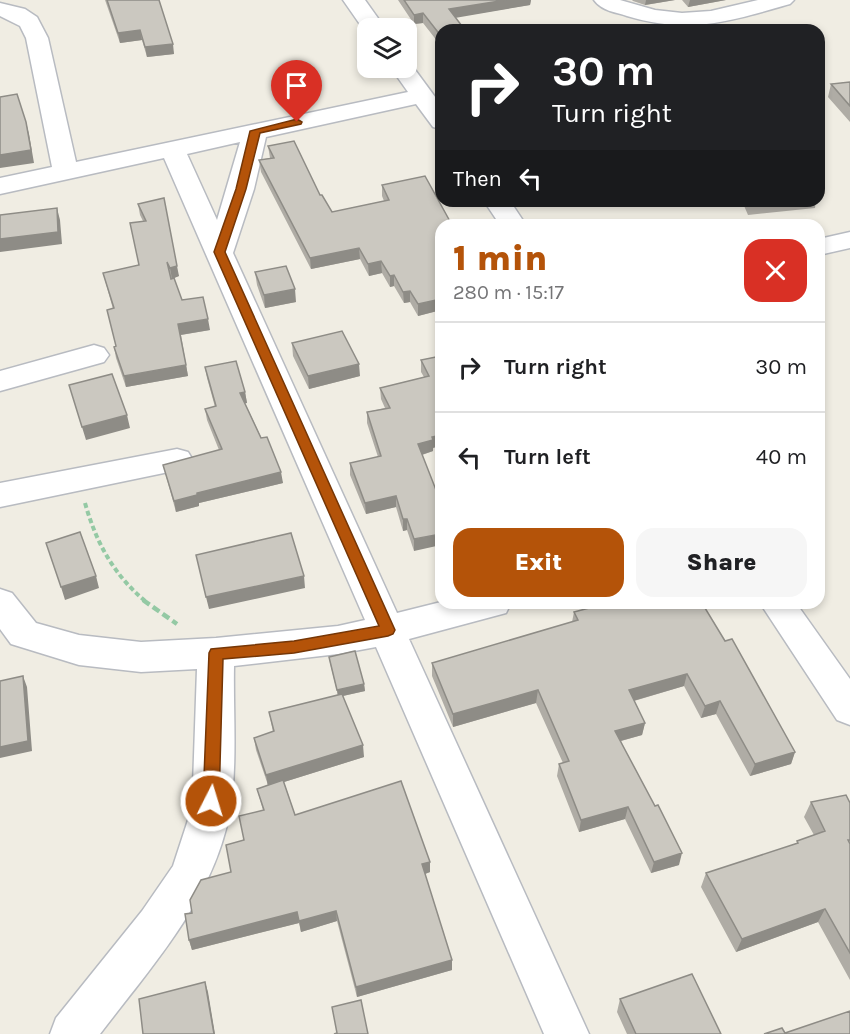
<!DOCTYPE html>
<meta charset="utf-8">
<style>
body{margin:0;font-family:Karla,sans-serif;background:#f6f6f6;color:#202124;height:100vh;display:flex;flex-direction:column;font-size:22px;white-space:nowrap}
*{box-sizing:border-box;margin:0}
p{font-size:20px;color:#757577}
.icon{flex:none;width:33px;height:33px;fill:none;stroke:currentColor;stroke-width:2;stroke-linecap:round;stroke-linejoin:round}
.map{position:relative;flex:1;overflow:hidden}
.sheet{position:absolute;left:435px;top:219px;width:390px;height:390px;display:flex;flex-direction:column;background:#fff;border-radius:18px;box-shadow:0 3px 9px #0003}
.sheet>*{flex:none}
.hud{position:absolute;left:435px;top:24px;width:390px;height:183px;border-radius:18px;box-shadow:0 3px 9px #0003;background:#202124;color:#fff;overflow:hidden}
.tools{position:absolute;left:357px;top:18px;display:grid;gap:12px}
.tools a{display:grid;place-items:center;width:60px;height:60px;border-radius:12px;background:#fff;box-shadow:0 3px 9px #0003;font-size:30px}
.pin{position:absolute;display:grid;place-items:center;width:51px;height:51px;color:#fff;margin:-62px -26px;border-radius:50% 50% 50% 0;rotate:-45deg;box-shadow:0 0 6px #0007}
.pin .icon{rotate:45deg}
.me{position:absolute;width:66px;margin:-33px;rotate:5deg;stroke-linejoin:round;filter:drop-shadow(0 0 4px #0008)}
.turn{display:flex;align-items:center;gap:21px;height:126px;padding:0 18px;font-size:27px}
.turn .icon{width:78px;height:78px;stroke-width:2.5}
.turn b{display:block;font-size:42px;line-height:51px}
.then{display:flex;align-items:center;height:57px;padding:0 18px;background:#0003;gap:12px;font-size:22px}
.round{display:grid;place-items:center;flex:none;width:63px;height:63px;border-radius:18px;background:#f6f6f6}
.summary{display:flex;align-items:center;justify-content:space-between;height:102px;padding:0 18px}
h1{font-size:36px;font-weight:800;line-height:45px;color:#b45309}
.button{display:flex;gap:12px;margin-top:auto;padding:12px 18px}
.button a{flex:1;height:69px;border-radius:18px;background:#b45309;color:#fff;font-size:24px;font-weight:800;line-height:69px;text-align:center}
.button a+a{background:#f6f6f6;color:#202124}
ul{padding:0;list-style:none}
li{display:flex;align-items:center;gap:18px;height:90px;padding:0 18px;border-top:2px solid #e0e0e0}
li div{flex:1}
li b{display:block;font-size:22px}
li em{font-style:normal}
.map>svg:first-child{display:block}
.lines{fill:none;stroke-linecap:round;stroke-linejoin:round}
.minor-casing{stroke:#b8bbc1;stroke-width:3}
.path-far1{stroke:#94c9a4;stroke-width:4;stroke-dasharray:5 3;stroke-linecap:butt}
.path{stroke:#94c9a4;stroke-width:4.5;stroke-dasharray:8 4;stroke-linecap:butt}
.minor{fill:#fff;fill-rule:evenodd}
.wall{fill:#afaca5}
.shaded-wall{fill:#8e8c86}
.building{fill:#cbc8c0;stroke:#8e8c86;stroke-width:1.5}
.route{fill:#b45309;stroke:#753606;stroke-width:1.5}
</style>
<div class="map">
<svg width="850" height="1034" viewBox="0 0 850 1034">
<rect width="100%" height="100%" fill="#f0ede3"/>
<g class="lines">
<g class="minor-casing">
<path id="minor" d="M343 0H365L385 28H368L366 33Z
M594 0H620L655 10 682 13 711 11 758 0H794L790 4C730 21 690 35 627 16 615 12 602 11 594 0Z
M0 3 25 9 37 17 48 38 76 162 408 92 391 68H406V62L410 63 441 105V129L433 127 416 104 266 137 254 189 233 253 397 613 441 602 511 603 506 613 409 639 589 1034H544L376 647 338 654 234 666C233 714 238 769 229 816 212 901 151 967 100 1034H50L56 1018 142 911 173 866 189 817 193 785 197 669 141 672 79 665 11 644 0 629V589L12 593 36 623 79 635 141 642 216 638 338 626 365 620 164 158 0 194V178L52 167 26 38 20 26 0 16ZM240 142 217 220 187 154Z
M484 201H510L526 225H500Z
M850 232V248L819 255V239Z
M94 345 104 348 109 355 104 362 0 391V371Z
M177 449 188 452 193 460 188 468 0 507V483Z
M760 603H796L850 679V725L837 720Z"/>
</g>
<path class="path-far1" d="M85 503C96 542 113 574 145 601"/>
<path class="path" d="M143 600 177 624"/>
<use href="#minor" class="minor"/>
</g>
<path class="wall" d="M105 0H159L174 54 147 57 142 40 120 43Z
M398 0H531L530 5 455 17 441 30V46L423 23 414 24Z
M632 0H675L645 5 633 1Z
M682 0H726L688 7Z
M850 82V122L828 97 831 84Z
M268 146 320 195 332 212 384 201 382 196V185L441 225V310L418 316 410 302 404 303 394 286 390 287 382 273 369 276 360 259 311 269 261 172 259 160 270 158Z
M742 201H816L815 208 748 215Z
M138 204 179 276 173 278 182 300 210 330 181 335 188 376 126 387 116 358 114 347H116L113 309 103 273 139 265 143 221 140 215Z
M255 272 296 302 265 308 257 285Z
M292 343 360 376 309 389 293 356Z
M441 351 433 451 422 455 414 551 407 530 403 531 396 507 366 514 350 475V463L378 457 367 423V412L385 408 381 399 380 388 424 377 421 372V360L439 356V352Z
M205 367 245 392 247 403H245L283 483 199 503V506L176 512 163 465 219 450 207 420 205 409 215 407 207 378Z
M608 603 795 752 791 764 750 776 716 714 701 718 684 686 634 701 645 723 642 735 621 741 679 865 651 873 625 819 579 832 557 776 559 764 563 763 536 703 453 727 432 676V663L572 622 574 612Z
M329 657 364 684 365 691 343 696 364 757 284 782 295 815 430 872 425 874 452 960V970L357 997 337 921 301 932 299 923 192 950 189 940 192 913 231 872 244 840 263 810 257 789 268 785 256 750 254 738 273 732 269 712 338 695 330 663Z
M811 802 850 803V980L818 922 736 952 701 887 706 873 796 844 797 841 814 835 804 817Z
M620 999 721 1034H627L617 1012Z"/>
<path class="shaded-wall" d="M506 0H531L530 5 449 19V9Z
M646 0H675L645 5Z
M690 0H726L688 7Z
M423 13V23L414 24V15Z
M140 30 142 40 120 43 118 33Z
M173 44 174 54 147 57 145 47Z
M26 122 29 134 34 163 0 168V155Z
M57 208 60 220 62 244 0 252V239Z
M359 248 360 259 311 269 310 258Z
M381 261 382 273 369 276 368 264Z
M177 266 179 276 172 279 170 268Z
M394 275V286L390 287V276Z
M295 289 296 302 265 308 264 295Z
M410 291V302L404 303 403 292Z
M441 299V310L418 316V304Z
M208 319 210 330 180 335 178 324Z
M359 364 360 376 309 389 308 376Z
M186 365 188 376 126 387 124 376Z
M245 392 247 403 242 404 240 393Z
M127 415 130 428 86 440 82 427Z
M441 435V446L433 448V451L418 456V444L432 437Z
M281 472 283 483 199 503V506L176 512 174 501 197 493Z
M396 496V507L366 514 365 503Z
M403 519H407V530L403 531Z
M441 534V545L414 551V539Z
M96 576 99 588 65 600 61 587Z
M304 576 305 588 209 609 206 597Z
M687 674 684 686 626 703 629 690Z
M23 676 27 687 32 751 0 758V747Z
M364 684 365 691 338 697 337 690Z
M538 690 536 703 453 727V714Z
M720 701 716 714 701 718 705 706Z
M645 723 642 735 613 743 615 731Z
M363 745 364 757 268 787 266 775Z
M795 752 791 764 750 776 755 764Z
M628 807 625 819 579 832 581 820Z
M682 853 679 865 651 873 654 862Z
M430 862V872L422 875V864Z
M825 909 818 922 736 952 742 939Z
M336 911 337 921 301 932 299 921Z
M297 912 299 923 192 950 189 940Z
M452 960V970L357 997 356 987Z
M205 982 208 992 215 1034H214Z"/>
<path class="building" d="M107 0H159L173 44 145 47 140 30 118 33Z
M404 0H506L449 9 465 30H441V36L423 13 414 15Z
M850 82V106L831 84Z
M17 94 26 122 31 150 0 155V97Z
M294 141 320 195H322L332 212 389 200 382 185 425 176 452 225H441V299L418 304 410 291 403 292 394 275 390 276 381 261 368 264 359 248 310 258 259 160 274 158 268 146Z
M164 198 177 266 170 268 167 262 171 279 174 278 182 300 203 297 208 319 178 324 186 365 124 376 114 347 116 346 107 310 114 308 103 273 139 265 130 223 146 221 138 204Z
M750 201H768L751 203Z
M57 208 58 232 0 239V215Z
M286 266 295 289 264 295 255 272Z
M342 331 359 364 308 376 292 343Z
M441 351V435L432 437 433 440 418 444 436 490 441 489V534L414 539 407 519H403L396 496 365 503 350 463 381 456 367 412 390 408 380 388 429 376 421 360 441 356 439 352Z
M236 361 245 392 240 393 261 438 267 437 281 472 197 493V495L174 501 163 465 222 449 205 409 216 406 205 367Z
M112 374 127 415 82 427 69 385Z
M80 532 96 576 61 587 46 543Z
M291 533 304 576 206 597 196 555Z
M608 603H702L725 641 732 639 795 752 755 764 720 701 705 706 687 674 629 690 645 723 615 731 655 806 658 805 682 853 654 862 628 807 581 820 559 764 569 761 538 690 453 714 432 663 578 620 574 612Z
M355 651 364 684 337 690 329 657Z
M23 676 28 741 0 747V681Z
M342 694 363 745 266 775 254 738 274 731 269 712Z
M283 780 295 815 401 781 430 862 422 864 452 960 356 987 336 911 299 921 297 912 189 940 185 914 192 913 190 900 201 880 231 872 226 845 244 840 239 816 264 810 257 789Z
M846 795 850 803V840H848L850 844V953L825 909 742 939 706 873 798 843 797 841 825 831 811 802Z
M692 974 721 1034H636L620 999Z
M205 982 214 1034H143L139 999Z
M361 1000 368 1034H334L337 1033 332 1007Z
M850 1011V1034H764L782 1028 785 1033Z"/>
<path class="route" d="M297 119 302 122 301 124 260 133 246 189 225 252 395 630 393 634 388 636 294 653 223 659 219 801 217 806 211 808 205 806 203 801 209 653 211 649 294 641 379 626 214 252 236 189 250 131Z"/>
</svg>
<div class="tools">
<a><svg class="icon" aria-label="layers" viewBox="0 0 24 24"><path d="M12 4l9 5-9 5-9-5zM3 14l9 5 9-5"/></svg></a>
</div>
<div class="pin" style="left:297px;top:122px;background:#d93025"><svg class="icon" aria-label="arrive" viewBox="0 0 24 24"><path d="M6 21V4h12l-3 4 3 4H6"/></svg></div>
<svg class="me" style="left:211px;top:801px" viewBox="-20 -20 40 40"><circle r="17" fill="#b45309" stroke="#fff" stroke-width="3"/><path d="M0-11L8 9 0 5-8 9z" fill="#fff"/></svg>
<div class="hud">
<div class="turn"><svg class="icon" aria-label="right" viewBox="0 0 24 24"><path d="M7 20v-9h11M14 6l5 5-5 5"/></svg><div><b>30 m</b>Turn right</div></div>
<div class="then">Then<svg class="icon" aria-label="left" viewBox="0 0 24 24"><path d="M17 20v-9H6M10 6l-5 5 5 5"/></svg></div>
</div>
<section class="sheet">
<div class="summary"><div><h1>1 min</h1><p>280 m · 15:17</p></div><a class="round" style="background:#d93025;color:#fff"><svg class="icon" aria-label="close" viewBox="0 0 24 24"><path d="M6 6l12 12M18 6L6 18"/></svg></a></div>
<ul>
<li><svg class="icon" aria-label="right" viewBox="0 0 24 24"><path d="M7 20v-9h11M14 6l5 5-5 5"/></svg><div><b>Turn right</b></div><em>30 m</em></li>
<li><svg class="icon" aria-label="left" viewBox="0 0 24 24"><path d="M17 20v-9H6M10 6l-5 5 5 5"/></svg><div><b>Turn left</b></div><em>40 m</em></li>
</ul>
<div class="button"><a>Exit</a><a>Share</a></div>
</section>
</div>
